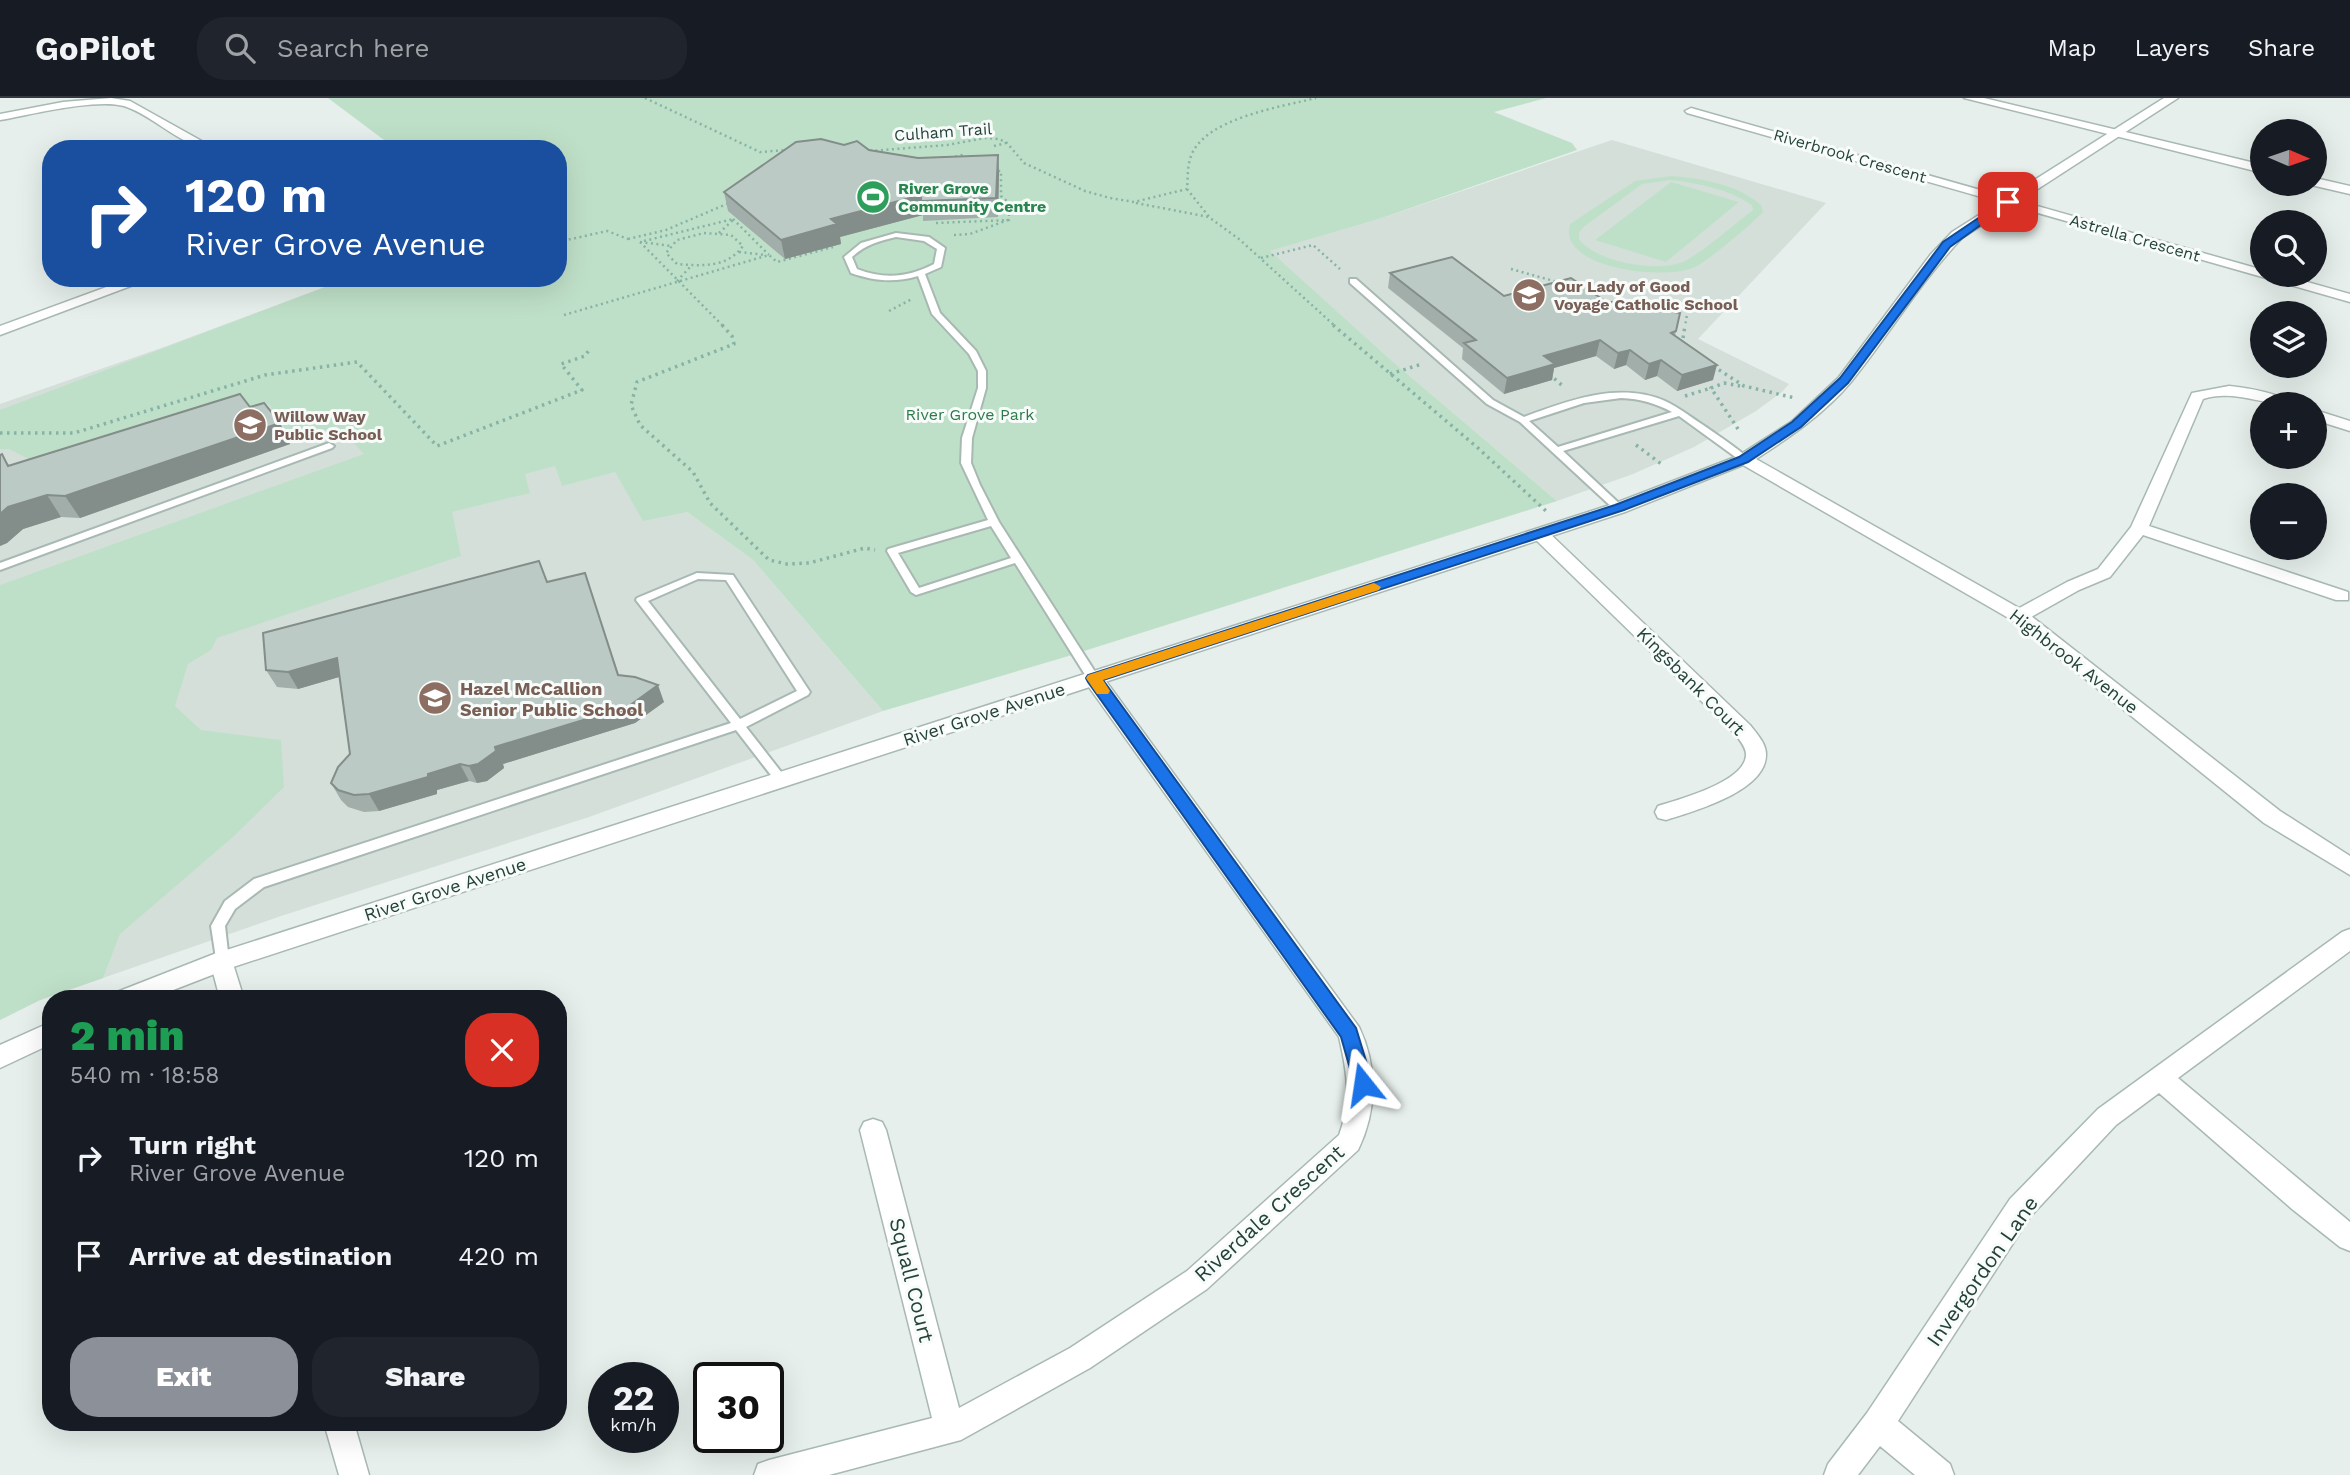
<!DOCTYPE html>
<meta charset="utf-8">
<style>
body{margin:0;font-family:"Work Sans",sans-serif;background:#20242c;color:#f1f3f6;height:100vh;display:flex;flex-direction:column;font-size:26px;white-space:nowrap}
*{box-sizing:border-box;margin:0}
p{font-size:23px;color:#9ea1a6}
.icon{flex:none;width:38px;height:38px;fill:none;stroke:currentColor;stroke-width:2;stroke-linecap:round;stroke-linejoin:round}
.map{position:relative;flex:1;overflow:hidden}
.details{position:absolute;left:42px;top:892px;width:525px;height:441px;display:flex;flex-direction:column;background:#171b24;border-radius:28px;box-shadow:0 7px 28px #0002}
.details>*{flex:none}
.top-card{position:absolute;left:42px;top:42px;width:525px;height:147px;border-radius:28px;box-shadow:0 7px 28px #0002;background:#1a4fa0;color:#fff;overflow:hidden}
.needle{width:46px;rotate:92deg}
.tools{position:absolute;left:2250px;top:21px;display:grid;gap:14px}
.tools a{display:grid;place-items:center;width:77px;height:77px;border-radius:50%;background:#171b24;box-shadow:0 7px 28px #0002;font-size:35px}
.speed{position:absolute;left:588px;top:1264px;display:flex;gap:14px;font-size:35px;font-weight:700;text-align:center}
.speed>*{display:grid;place-content:center;width:91px;height:91px;border-radius:50%;background:#171b24;box-shadow:0 7px 28px #0002;line-height:1}
.speed small{font-size:18px;font-weight:400}
.speed .limit{border:4px solid #111;border-radius:10px;background:#fff;color:#111}
.pin{position:absolute;display:grid;place-items:center;width:60px;height:60px;color:#fff;margin:-30px;border-radius:14px;box-shadow:0 4px 10px #0006}
.me{position:absolute;width:77px;margin:-38px;rotate:345deg;stroke-linejoin:round;filter:drop-shadow(0 0 5px #0008)}
.turn{display:flex;align-items:center;gap:24px;height:147px;padding:0 28px;font-size:32px}
.turn .icon{width:91px;height:91px;stroke-width:2.5}
.turn b{display:block;font-size:49px;line-height:60px}
.round{display:grid;place-items:center;flex:none;width:74px;height:74px;border-radius:28px;background:#20242c}
.headline{display:flex;align-items:center;justify-content:space-between;height:119px;padding:0 28px}
h1{font-size:42px;font-weight:800;line-height:52px;color:#1e9e55}
.button{display:flex;gap:14px;margin-top:auto;padding:14px 28px}
.button a{flex:1;height:80px;border-radius:28px;background:#8c9099;color:#fff;font-size:28px;font-weight:800;line-height:80px;text-align:center}
.button a+a{background:#20242c;color:#f1f3f6}
ul{padding:0;list-style:none}
li{display:flex;align-items:center;gap:21px;height:98px;padding:0 28px}
li div{flex:1}
li b{display:block;font-size:26px}
li em{font-style:normal}
header{display:flex;align-items:center;gap:42px;box-sizing:border-box;height:98px;padding:0 35px;background:#171b24;border-bottom:2px solid #363941}
header strong{font-size:33px}
nav{display:flex;gap:38px;margin-inline-start:auto;font-size:24px}
.search{width:490px;height:63px;background:#20242c;display:flex;align-items:center;gap:18px;box-sizing:border-box;padding:0 24px;border-radius:28px;color:#9ea1a6;font-size:26px}
.map>svg:first-child{display:block}
.built{fill:#d4dfda}
.green{fill:#bfe0c8;fill-rule:evenodd}
.lines{fill:none;stroke-linecap:round;stroke-linejoin:round}
.service-casing{stroke:#a8b8b2;stroke-width:4}
.minor-casing{stroke:#a8b8b2;stroke-width:3}
.tertiary-casing{stroke:#a8b8b2;stroke-width:3}
.path-far1{stroke:#86b3a5;stroke-width:2.5;stroke-dasharray:2 3.5;stroke-linecap:butt}
.path{stroke:#86b3a5;stroke-width:3.5;stroke-dasharray:2.5 4.5;stroke-linecap:butt}
.service{fill:#fff;fill-rule:evenodd}
.minor{fill:#fff;fill-rule:evenodd}
.tertiary{fill:#fff;fill-rule:evenodd}
.wall{fill:#a1aea9}
.shaded-wall{fill:#838d89}
.building{fill:#bbcac4;stroke:#838d89;stroke-width:2}
.route{fill:#1a73e8;stroke:#114b97;stroke-width:2}
.slow{fill:#f59e0b}
.labels{text-anchor:middle;dominant-baseline:central;stroke-width:6;stroke-linejoin:round;paint-order:stroke}
.far-street-label{font-size:16px;fill:#24423a;stroke:#f7fbf9}
.far-leisure-label{font-size:16px;font-weight:bold;fill:#27864d;stroke:#f7fbf9;text-anchor:start}
.far-education-label{font-size:16px;font-weight:bold;fill:#785e54;stroke:#f7fbf9;text-anchor:start}
.far-park-label{font-size:16px;fill:#2d7a4b;stroke:#f7fbf9}
.street-label{font-size:18px;fill:#24423a;stroke:#f7fbf9}
.education-label{font-size:18px;font-weight:bold;fill:#785e54;stroke:#f7fbf9;text-anchor:start}
.near-street-label{font-size:21px;fill:#24423a;stroke:#f7fbf9}
</style>
<header>
<strong>GoPilot</strong>
<div class="search"><svg class="icon" aria-label="search" viewBox="0 0 24 24"><circle cx="10" cy="10" r="6"/><path d="M15 15l6 6"/></svg>Search here</div>
<nav><a>Map</a><a>Layers</a><a>Share</a></nav>
</header>
<div class="map">
<svg width="2350" height="1377" viewBox="0 0 2350 1377">
<rect width="100%" height="100%" fill="#e6efeb"/>
<path class="built" d="M1612 42 1826 105 1698 241 1789 286 1782 294 1756 313 1694 349 1633 376 1557 403 1391 262 1269 153 1379 121Z
M349 180H488L687 414 753 462 883 613 589 719 281 818 103 880 40 902 0 922V306L164 249Z"/>
<path class="green" d="M328 0H1546L1494 14 1572 45 1577 52 1379 121 1270 153 1391 262 1557 403 1062 560 883 613 753 462 687 414 643 423 615 374 562 388 555 368 525 376 530 395 452 414 461 458 217 540 211 552 188 566 175 608 201 632 281 642 284 689 233 739 120 836 103 880 40 902 0 922V487L364 356 337 328 293 343 269 306 33 363 9 351H0V312L349 180H558V51H396Z
M1672 78C1703 81 1737 86 1761 107L1763 114C1753 125 1708 163 1695 169 1667 183 1556 171 1570 126L1635 83ZM1670 82C1698 85 1728 91 1752 107L1753 112C1731 129 1710 148 1687 162 1661 176 1597 165 1579 141V134L1585 128 1642 86Z
M1671 84 1739 104 1666 164 1595 142Z"/>
<g class="lines">
<g class="service-casing">
<path id="service" d="M896 135 929 139 945 150 941 169 925 176 940 215 976 253 986 273V290L972 340 971 365 980 387 999 424 1099 580 1097 583H1089L1015 465 916 497 911 494 887 453 888 451 988 422 961 365 962 340 978 290V273L969 256 932 216 918 178C894 185 874 183 851 175L844 159 861 145ZM896 139 924 143 937 151 934 166C909 179 885 182 857 171L852 159C865 147 879 143 896 139ZM991 428 1011 460 919 490 898 455Z
M1350 181H1356L1493 302 1524 319C1568 303 1618 283 1665 303 1680 310 1692 320 1706 329 1720 339 1736 349 1749 361L1747 363H1741L1679 318 1563 353 1624 410 1623 412H1615L1520 324 1487 306 1350 185ZM1621 300C1641 301 1655 305 1672 314L1558 349 1529 323 1584 305Z
M329 345 334 348 332 350 0 472V465Z
M697 475 733 477 810 594 808 597 746 629 785 679 787 682 785 685H777L736 632 264 789 235 811 225 828 229 863 227 867 222 869 217 867 211 828 225 803 254 781 731 625 636 502 637 500ZM698 481 726 482 797 593 740 621 648 503Z"/>
</g>
<g class="minor-casing">
<path id="minor" d="M111 0 130 3 216 51C181 51 156 18 124 8 95 0 30 17 0 22V16L63 4Z
M1964 0H1984L2263 67V75Z
M1691 10 2263 172V177H2282L2350 196V204L1687 15 1685 13Z
M2315 80 2350 88V96L2311 87 2315 86Z
M131 180H152L0 237V228Z
M2229 288C2247 290 2278 294 2291 306 2261 307 2233 291 2203 301L2149 428 2348 494V502H2336L2143 437 2110 479 2079 492 2026 522H2012L2010 518 2012 514 2067 484 2098 471 2131 429 2192 295Z
M2315 312 2350 323V333L2315 322Z
M1540 431 1546 432 1750 627C1756 635 1766 645 1766 656 1767 693 1694 713 1666 722L1658 720 1655 714 1658 708C1680 701 1745 684 1746 657 1746 649 1740 643 1736 637L1534 440 1531 436 1534 432Z
M1093 574 1100 575 1359 929C1378 969 1377 1013 1358 1052L1207 1191 1090 1270 961 1342 829 1377H754L758 1366 769 1362 932 1320 860 1032 864 1024 873 1021 882 1024 886 1032 959 1310 1070 1250 1187 1173 1339 1037C1352 1003 1347 974 1339 939L1086 585 1083 580 1086 575Z
M2350 831V853L2178 980 2350 1124V1153L2340 1149 2292 1111 2159 995 2116 1027 2030 1119 1898 1323 1950 1366 1954 1377H1915L1880 1348 1858 1377H1824L1828 1366 1867 1315 2010 1101 2098 1011 2342 834Z
M222 854 230 856 244 901H220L210 863 214 856Z
M324 1325H354L369 1377H339Z"/>
</g>
<g class="tertiary-casing">
<path id="tertiary" d="M2164 0H2178L1962 140C1920 184 1889 237 1851 284 1824 316 1790 339 1756 361L2026 514 2280 713 2350 758V777L2264 725 2012 522 1743 367 1625 414 230 870 150 901H113L117 894 214 856 1613 406 1738 358 1791 324 1839 279 1931 156 1952 134Z
M51 924V946L0 970V947Z"/>
</g>
<path class="path-far1" d="M645 0 760 54 788 52
M994 48 1006 45
M870 53 947 47 985 40 999 41 1007 45 1024 65 1085 93 1110 100 1134 104 1187 91C1188 80 1187 69 1191 58 1205 20 1281 9 1316 0
M950 60 966 56
M1187 91 1210 120 1239 141 1335 228
M1136 105 1209 119
M733 121 769 157
M936 125 1009 122V105L1001 98V73H995
M704 135 731 137 743 148C727 170 702 168 677 166L666 155 677 142Z
M719 135 733 122
M954 137 970 136 1008 122
M628 141 666 132 729 105
M644 143 733 121
M558 144 607 133 628 141
M640 144 723 228
M640 144 672 148
M739 154 766 157
M1261 160 1313 147 1340 171
M1511 171 1561 185
M677 183 692 167
M889 213 912 201
M1631 214 1664 205 1688 211 1685 228
M564 217 769 157 777 164 833 149"/>
<path class="path" d="M722 227 732 238 734 246 637 284 631 307 640 327 693 374 710 405 769 462 787 466 809 465 865 450 875 452
M1333 227 1478 350 1546 413
M1682 247 1685 227
M1713 268 1744 288 1795 300
M1390 276 1422 266
M1549 276 1564 289
M1685 298 1711 290
M1738 331 1711 290 1724 285 1740 288
M0 335H74L265 277 357 264 437 348 582 292 561 266 585 258 589 252
M1636 347 1664 368"/>
<use href="#service" class="service"/>
<use href="#minor" class="minor"/>
<use href="#tertiary" class="tertiary"/>
</g>
<path class="wall" d="M844 47 918 60 998 57 999 76 998 119 923 123V117L840 139 841 146 785 161 728 113 724 94Z
M1390 175 1504 198 1608 205 1635 214 1676 233 1675 238 1713 282 1677 293 1657 278 1645 282 1626 267 1614 271 1596 258 1554 270 1552 282 1504 296 1462 261 1463 250 1388 190Z
M250 309 280 325 290 346 80 420 61 419 23 431 7 445 0 448V357L10 368Z
M585 475 619 577 664 604 635 625 503 666 504 670 487 683 477 685 469 683 437 692V696L379 713 364 714 348 709 341 702 331 685 350 656 339 579 298 591 277 589 266 572 547 484Z"/>
<path class="shaded-wall" d="M998 57 999 76 998 119 996 100Z
M921 97 923 117 840 139 841 146 785 161 781 142 831 121Z
M1600 242 1596 258 1554 270 1552 282 1504 296 1507 280 1544 258Z
M1630 252 1626 267 1614 271 1618 255Z
M1661 262 1657 278 1645 282 1649 266Z
M1717 267 1713 282 1677 293 1682 277Z
M280 325 290 346 80 420 65 398Z
M47 397 61 419 23 431 7 445 0 448V416L8 409Z
M337 560 346 577 298 591 288 574Z
M658 587 664 604 635 625 503 666 504 670 487 683 477 685 469 668 495 649Z
M460 666 469 683 437 692V696L379 713 369 696 428 676Z"/>
<path class="building" d="M821 41 844 47 857 43 869 52 918 60 998 57 996 100 921 103V97L831 121 837 126 781 142 724 94 796 44Z
M1452 159 1504 198 1571 180 1608 205 1619 202 1635 214 1648 210 1680 215 1676 233 1671 235 1717 267 1682 277 1661 262 1649 266 1630 252 1618 255 1600 242 1544 258 1555 266 1507 280 1464 245 1476 242 1390 175Z
M240 296 250 309 264 305 280 325 65 398 47 397 8 409 0 416V357L2 356 8 368Z
M539 463 547 484 585 475 618 577 635 579 658 587 629 608 495 649 496 653 478 666 469 668 460 666 428 676V679L369 696 354 697 338 692 331 685 338 669 350 656 337 560 288 574 266 572 263 535Z"/>
<path class="route" d="M2005 102 2013 104 1950 149 1848 285 1801 329 1748 364 1624 412 1103 582 1356 930 1373 986 1370 992 1363 995 1356 992 1341 939 1088 584 1086 580 1088 577 1615 407 1739 359 1792 324 1840 280 1943 144Z"/>
<path class="slow" d="M1374 485 1381 489 1379 492 1103 582 1110 593 1108 596H1097L1086 580 1088 577Z"/>
<defs>
<g id="stadium-disc" transform="scale(1.75)"><circle r="9.5" fill="#2e9e5b" stroke="#f7fbf9"/><path d="M0-5a6.5 5 0 1 0 0 10a6.5 5 0 1 0 0-10ZM-3.5-1.8h7v3.6h-7Z" fill="#fff"/></g>
<g id="school-disc" transform="scale(1.75)"><circle r="9.5" fill="#8d6e63" stroke="#f7fbf9"/><path d="M0-5L7-2L0 1L-7-2ZM-4 1L0 2.5L4 1V4Q0 6-4 4Z" fill="#fff"/></g>
</defs>
<g fill-rule="evenodd">
<use href="#stadium-disc" x="873" y="99"/>
<use href="#school-disc" x="1529" y="197"/>
<use href="#school-disc" x="250" y="327"/>
<use href="#school-disc" x="435" y="600"/>
</g>
<g class="labels">
<g class="far-street-label">
<text transform="translate(943 34) rotate(-4)">Culham Trail</text>
<text transform="translate(1850 58) rotate(16)">Riverbrook Crescent</text>
<text transform="translate(2135 140) rotate(16)">Astrella Crescent</text>
</g>
<g class="far-leisure-label">
<text x="898" y="90">River Grove<tspan x="898" dy="18">Community Centre</tspan></text>
</g>
<g class="far-education-label">
<text x="1554" y="188">Our Lady of Good<tspan x="1554" dy="18">Voyage Catholic School</tspan></text>
<text x="274" y="318">Willow Way<tspan x="274" dy="18">Public School</tspan></text>
</g>
<g class="far-park-label">
<text x="970" y="316">River Grove Park</text>
</g>
<g class="street-label">
<text transform="translate(2074 563) rotate(38)">Highbrook Avenue</text>
<text transform="translate(1691 583) rotate(45)">Kingsbank Court</text>
<text transform="translate(984 616) rotate(-18)">River Grove Avenue</text>
<text transform="translate(445 791) rotate(-18)">River Grove Avenue</text>
</g>
<g class="education-label">
<text x="460" y="590">Hazel McCallion<tspan x="460" dy="21">Senior Public School</tspan></text>
</g>
<g class="near-street-label">
<text transform="translate(1269 1115) rotate(-42)">Riverdale Crescent</text>
<text transform="translate(1982 1173) rotate(-55)">Invergordon Lane</text>
<text transform="translate(912 1182) rotate(76)">Squall Court</text>
</g>
</g>
</svg>
<div class="tools">
<a><svg class="needle" viewBox="-14 -14 28 28"><path d="M0-13l5 13h-10z" fill="#e53935"/><path d="M0 13l5-13h-10z" fill="#9ea1a6"/></svg></a>
<a><svg class="icon" aria-label="search" viewBox="0 0 24 24"><circle cx="10" cy="10" r="6"/><path d="M15 15l6 6"/></svg></a>
<a><svg class="icon" aria-label="layers" viewBox="0 0 24 24"><path d="M12 4l9 5-9 5-9-5zM3 14l9 5 9-5"/></svg></a>
<a>+</a>
<a>−</a>
</div>
<div class="speed"><div>22<small>km/h</small></div><div class="limit">30</div></div>
<div class="pin" style="left:2008px;top:104px;background:#d93025"><svg class="icon" aria-label="arrive" viewBox="0 0 24 24"><path d="M6 21V4h12l-3 4 3 4H6"/></svg></div>
<svg class="me" style="left:1363px;top:986px" viewBox="-20 -20 40 40"><path d="M0-17L14 15 0 8-14 15z" fill="#1a73e8" stroke="#fff" stroke-width="4"/></svg>
<div class="top-card">
<div class="turn"><svg class="icon" aria-label="right" viewBox="0 0 24 24"><path d="M7 20v-9h11M14 6l5 5-5 5"/></svg><div><b>120 m</b>River Grove Avenue</div></div>
</div>
<section class="details">
<div class="headline"><div><h1>2 min</h1><p>540 m · 18:58</p></div><a class="round" style="background:#d93025;color:#fff"><svg class="icon" aria-label="close" viewBox="0 0 24 24"><path d="M6 6l12 12M18 6L6 18"/></svg></a></div>
<ul>
<li><svg class="icon" aria-label="right" viewBox="0 0 24 24"><path d="M7 20v-9h11M14 6l5 5-5 5"/></svg><div><b>Turn right</b><p>River Grove Avenue</p></div><em>120 m</em></li>
<li><svg class="icon" aria-label="arrive" viewBox="0 0 24 24"><path d="M6 21V4h12l-3 4 3 4H6"/></svg><div><b>Arrive at destination</b></div><em>420 m</em></li>
</ul>
<div class="button"><a>Exit</a><a>Share</a></div>
</section>
</div>
